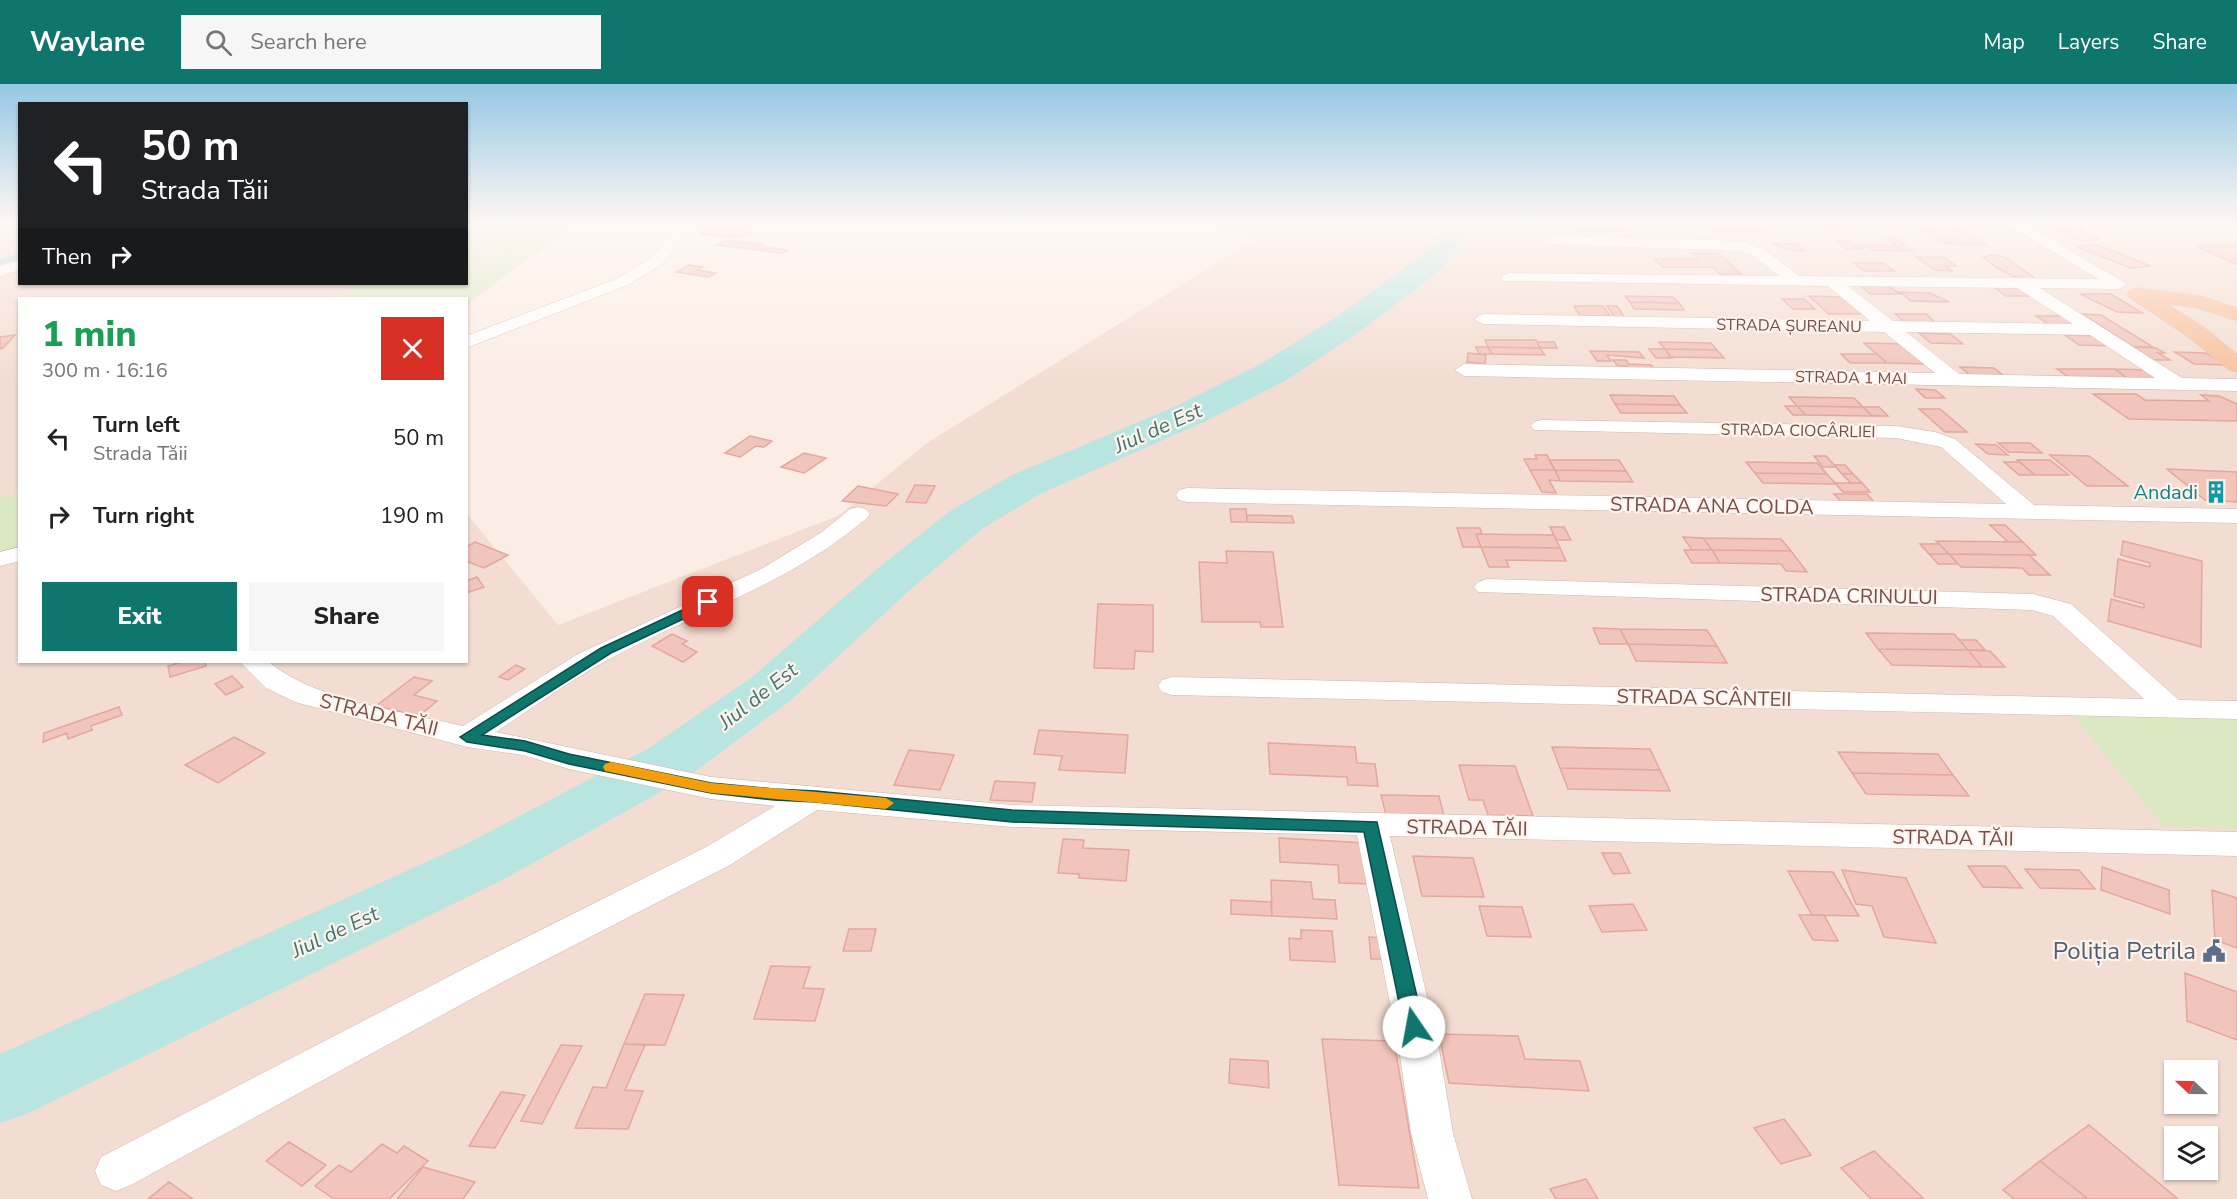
<!DOCTYPE html>
<meta charset="utf-8">
<style>
body{margin:0;font-family:"Nunito Sans",sans-serif;background:#f6f6f6;color:#222;height:100vh;display:flex;flex-direction:column;font-size:22px;white-space:nowrap}
*{box-sizing:border-box;margin:0}
p{font-size:20px;color:#767676}
.icon{flex:none;width:33px;height:33px;fill:none;stroke:currentColor;stroke-width:2;stroke-linecap:round;stroke-linejoin:round}
.map{position:relative;flex:1;overflow:hidden}
.side{position:absolute;left:18px;top:213px;width:450px;height:366px;display:flex;flex-direction:column;background:#fff;border-radius:0px;box-shadow:0 2px 4px #0004}
.side>*{flex:none}
.banner{position:absolute;left:18px;top:18px;width:450px;height:183px;border-radius:0px;box-shadow:0 2px 4px #0004;background:#202124;color:#fff;overflow:hidden}
.needle{width:39px;rotate:292deg}
.buttons{position:absolute;left:2164px;top:976px;display:grid;gap:12px}
.buttons a{display:grid;place-items:center;width:54px;height:54px;border-radius:0px;background:#fff;box-shadow:0 2px 4px #0004;font-size:30px}
.pin{position:absolute;display:grid;place-items:center;width:51px;height:51px;color:#fff;margin:-26px;border-radius:12px;box-shadow:0 3px 9px #0006}
.me{position:absolute;width:66px;margin:-33px;rotate:348deg;stroke-linejoin:round;filter:drop-shadow(0 0 4px #0008)}
.turn{display:flex;align-items:center;gap:21px;height:126px;padding:0 24px;font-size:27px}
.turn .icon{width:78px;height:78px;stroke-width:2.5}
.turn b{display:block;font-size:42px;line-height:51px}
.then{display:flex;align-items:center;height:57px;padding:0 24px;background:#0003;gap:12px;font-size:22px}
.round{display:grid;place-items:center;flex:none;width:63px;height:63px;border-radius:0px;background:#f6f6f6}
.headline{display:flex;align-items:center;justify-content:space-between;height:102px;padding:0 24px}
h1{font-size:36px;font-weight:800;line-height:45px;color:#1e9e55}
.action{display:flex;gap:12px;margin-top:auto;padding:12px 24px}
.action a{flex:1;height:69px;border-radius:0px;background:#0f766e;color:#fff;font-size:24px;font-weight:800;line-height:69px;text-align:center}
.action a+a{background:#f6f6f6;color:#222}
ul{padding:0;list-style:none}
li{display:flex;align-items:center;gap:18px;height:78px;padding:0 24px}
li div{flex:1}
li b{display:block;font-size:22px}
li em{font-style:normal}
header{display:flex;align-items:center;gap:36px;box-sizing:border-box;height:84px;padding:0 30px;background:#0f766e;color:#fff}
header strong{font-size:28px}
nav{display:flex;gap:33px;margin-inline-start:auto;font-size:21px}
.search{width:420px;height:54px;background:#f6f6f6;display:flex;align-items:center;gap:15px;box-sizing:border-box;padding:0 21px;border-radius:0px;color:#767676;font-size:22px}
.map>svg:first-child{display:block}
.residential{fill:#f3ddd2;fill-rule:evenodd}
.green{fill:#dbe9c3}
.lines{fill:none;stroke-linecap:round;stroke-linejoin:round}
.stream{stroke:#9fd6d2;stroke-width:5}
.river{fill:#b9e5e1;fill-rule:evenodd}
.building{fill:#f1c4bc;stroke:#e3a79d;stroke-width:1.5}
.minor-casing{stroke:#cfb4ae;stroke-width:1}
.major-casing{stroke:#d5cac9;stroke-width:1}
.minor{fill:#fff;fill-rule:evenodd}
.major{fill:#f9c19e;fill-rule:evenodd}
.route{fill:#0f766e;stroke:#0a4d48;stroke-width:1.5}
.slow{fill:#f59e0b}
.labels{text-anchor:middle;dominant-baseline:central;stroke-width:4.5;stroke-linejoin:round;paint-order:stroke}
.far-street-label{font-size:16px;fill:#734f4a;stroke:#fff2ea}
.culture-label{font-size:20px;fill:#0d838f;stroke:#fff2ea;text-anchor:end}
.street-label{font-size:20px;fill:#734f4a;stroke:#fff2ea}
.water-label{font-size:21px;font-style:italic;fill:#3e7875;stroke:#fff2ea}
.near-service-label{font-size:24px;fill:#4e5e75;stroke:#fff2ea;text-anchor:end}
</style>
<header>
<strong>Waylane</strong>
<div class="search"><svg class="icon" aria-label="search" viewBox="0 0 24 24"><circle cx="10" cy="10" r="6"/><path d="M15 15l6 6"/></svg>Search here</div>
<nav><a>Map</a><a>Layers</a><a>Share</a></nav>
</header>
<div class="map">
<svg width="2237" height="1115" viewBox="0 0 2237 1115">
<rect width="100%" height="100%" fill="#fcede4"/>
<path class="residential" d="M0 139H19L20 200H361L344 214H20V578H466L467 430 558 541 838 432 927 359 1254 156 1185 139H2237V1115H0ZM2175 987H2208V1020H2175ZM2175 1053H2208V1086H2175Z"/>
<path class="green" d="M467 139H576L467 220 466 214H344L361 200H466Z
M19 409V469L0 473V413Z
M2070 628 2237 632V745L2163 742Z"/>
<g class="lines">
<path class="stream" d="M0 178 20 172"/>
<path class="river" d="M1448 139H1477L1442 185 1362 246 1285 297 1202 339 1040 410 982 445 911 505 790 617 689 692 508 793 27 1030 0 1039V970L464 761 649 664 752 593 877 485 950 427 1010 392 1174 323 1259 281 1338 232 1420 173Z"/>
</g>
<path class="building" d="M1568 139 1623 140 1629 147 1573 146Z
M1815 139H1839L1848 146H1823Z
M1867 139H1903L1908 142H1871Z
M1923 139H1952L1986 161 1943 159 1925 147H1934Z
M2036 139H2058L2101 155 2083 157Z
M1706 141 1762 142 1770 149 1713 148Z
M708 145 735 146 750 149 738 154 700 150Z
M1887 153 1895 154 1914 167H1902Z
M726 156 762 160 758 162 788 166 783 169 717 161Z
M1836 157H1848L1864 165H1846Z
M1772 160H1797L1805 167 1791 166Z
M2097 161 2151 182 2131 184 2077 163Z
M1866 162H1895L1902 167 1873 166Z
M2196 162H2237V181Z
M1692 169 1719 170 1741 190H1720L1713 183H1662L1655 175H1698Z
M1991 171 2005 173 2039 197H2023L1997 184 1983 173Z
M1916 173H1944L1956 182H1945L1953 187 1935 186Z
M1854 179H1883L1894 187H1864Z
M689 181 703 183 697 186 716 189 709 193 676 188Z
M1860 201 1889 202 1900 210H1870Z
M1994 203 2023 204 2036 212H2006Z
M1900 208 1930 209 1949 218 1911 217Z
M2080 210H2111L2142 229 2117 228Z
M1625 212 1673 213 1679 219 1630 218Z
M1809 212 1845 213 1865 230H1829Z
M1782 215H1804L1815 225H1793Z
M1630 218 1679 219 1684 226 1634 225Z
M1574 222H1603L1610 232H1580Z
M1607 222H1617L1625 234H1615Z
M1895 230H1926L1937 240 1906 239Z
M2082 230 2101 231 2153 263H2133Z
M2036 232H2067L2081 242 2050 241Z
M1919 249 1950 250 1963 260 1931 259Z
M15 251 3 264 0 265V253Z
M2065 251 2097 252 2112 262 2079 261Z
M1485 256H1536L1540 264 1488 263Z
M1537 258H1554L1557 264H1540Z
M1659 258 1711 259 1717 266 1665 265Z
M1864 259 1903 260 1926 280 1887 279Z
M1476 263H1488L1492 270H1479Z
M1488 263 1540 264 1545 271 1492 270Z
M2133 263 2156 264 2165 269H2158L2170 276H2153Z
M1649 265H1665L1672 274H1656Z
M1665 265 1717 266 1724 274 1670 273Z
M1590 267 1639 268 1644 274 1607 271 1611 277H1597Z
M2175 268 2206 269 2226 281 2194 280Z
M1468 269 1486 271 1485 280 1467 278Z
M1841 270H1877L1887 279H1850Z
M1613 276H1626L1629 280 1651 281 1655 286H1630L1627 282H1618Z
M1960 283 1994 284 2008 295 1974 294Z
M2057 285H2115L2131 297 2073 296Z
M2115 285 2149 286 2166 297H2131Z
M1916 305 1935 306 1945 314H1925Z
M2093 310H2136L2145 316 2209 317 2201 311 2219 312 2237 320V337L2129 335Z
M1610 311 1674 312 1680 321 1615 320Z
M1789 313 1854 314 1863 323 1797 322Z
M1615 320 1680 321 1687 329H1621Z
M1785 322H1797L1806 331H1793Z
M1797 322 1863 323 1872 332 1806 331Z
M1863 323H1879L1888 332H1872Z
M1919 325H1940L1967 348H1945Z
M750 352 772 357 764 363 756 362 740 373 725 369Z
M1998 359H2030L2042 369 2009 368Z
M1976 360 1996 361 2008 371 1988 370Z
M804 369 826 374 804 389 781 383Z
M1535 371H1547L1555 386H1530L1524 375H1537Z
M2050 371 2089 372 2128 402H2087Z
M1814 372H1826L1836 383H1823Z
M1549 376H1619L1626 387 1555 386Z
M2017 376H2050L2069 391H2035Z
M1746 378 1817 379 1827 390 1755 389Z
M2004 378H2020L2035 391H2019Z
M1834 381H1845L1853 390H1842Z
M2167 385 2237 388V418L2205 416Z
M1530 386H1555L1560 397 1549 396 1556 409 1542 408Z
M1555 386 1626 387 1633 398 1560 397Z
M1755 389 1827 390 1836 400 1763 399Z
M1842 390H1853L1862 399H1851Z
M1835 399H1862L1870 408H1843Z
M915 401 935 402 926 419 906 418Z
M858 402 898 410 886 422 842 417Z
M1834 410H1867L1874 418 1841 417Z
M1230 425H1246L1247 438H1231Z
M1247 431 1292 432 1294 439 1247 438Z
M1990 441H2005L2023 458H2008Z
M1550 443H1564L1571 456H1556Z
M1457 444H1480L1482 450H1476L1481 463H1463Z
M1476 450 1554 451 1560 464 1481 463Z
M1683 453 1703 454 1712 466H1692Z
M1703 454 1781 455 1791 467 1712 466Z
M1936 457 2023 458 2036 471 1949 470Z
M2123 457 2202 477 2201 563 2108 537 2111 515 2144 524V520L2114 512 2118 475 2150 483V479L2121 471Z
M475 458 508 471 484 484 466 477V463Z
M1920 460H1939L1949 470H1929Z
M1481 463 1560 464 1566 477 1506 476 1509 483H1489Z
M1684 466H1712L1720 479H1692Z
M1712 466 1791 467 1807 488 1786 487 1781 480 1720 479Z
M1226 467 1273 468 1283 543H1261L1260 538H1202L1199 478 1227 479Z
M1929 470H1949L1958 480H1938Z
M1949 470 2029 471 2050 491H2029L2022 484 1961 483Z
M477 493 484 503 466 509V497Z
M1098 520 1153 521V568L1135 567 1134 585 1094 584Z
M1593 544 1620 545 1628 560H1600Z
M1620 545 1707 546 1717 562 1628 560Z
M1866 549 1954 550 1968 566 1878 565Z
M672 550 687 557 682 560 697 568 683 578 652 562Z
M1959 556H1976L1985 566H1968Z
M1628 560 1717 562 1727 579 1636 577Z
M1878 565 1968 566 1982 583 1892 581Z
M1968 566 1990 567 2005 583H1982Z
M182 578H205L206 582 170 593 168 582Z
M516 581 525 585 508 596 499 593Z
M232 592 243 603 226 611 215 600Z
M414 593 432 597 414 611 437 617 419 632 376 622Z
M119 623 122 631 91 642 92 646 68 655 67 649 43 658 44 649Z
M1039 646 1128 651 1125 689 1059 686 1062 672 1034 670Z
M234 653 265 669 218 699 185 681Z
M1268 659 1355 663 1357 679 1375 680 1378 702 1348 701 1347 693 1270 690Z
M1552 663 1650 665 1660 686 1560 684Z
M909 666 954 671 940 706 894 701Z
M1838 668 1938 670 1953 691 1852 689Z
M1459 681 1515 682 1533 732 1488 731 1483 716H1469Z
M1560 684 1660 686 1670 707 1568 705Z
M1852 689 1953 691 1969 712 1866 710Z
M995 697 1035 699 1032 718 990 716Z
M1381 711 1439 712 1444 732 1386 731Z
M1279 754 1366 759 1371 800 1339 799 1338 781 1280 778Z
M1063 755 1084 756 1083 764 1129 766 1126 797 1079 794V790L1058 789Z
M1602 769H1620L1630 789 1613 790Z
M1413 772 1473 774 1484 813 1422 812Z
M1968 782H2005L2022 804 1983 803Z
M2102 783 2169 806 2170 830 2101 806Z
M2025 785 2079 786 2095 805 2040 804Z
M1842 786 1906 794 1936 859 1884 853 1872 822 1856 820Z
M1788 787 1833 788 1859 832 1812 831Z
M1271 796 1311 798 1313 815 1335 816 1337 835 1272 832Z
M2212 806 2237 814V864L2215 856Z
M1231 816 1271 818 1272 832 1231 830Z
M1633 820 1647 846 1602 848 1589 822Z
M1479 822 1522 823 1531 853 1487 852Z
M1799 831H1824L1838 857 1813 856Z
M849 845H876L871 867H843Z
M1301 846 1332 847 1335 878 1290 876 1289 854 1301 855Z
M1369 853 1383 854 1386 875H1371Z
M771 882 810 883 803 904 824 905 815 937 754 935Z
M2185 889 2237 908V956L2187 937Z
M645 910 684 911 665 961 624 960Z
M1439 950 1518 952 1525 975 1580 977 1589 1007 1449 999Z
M1322 955 1394 957 1419 1104 1339 1101Z
M624 960 645 961 625 1006 643 1007 628 1045 575 1044 593 1003 606 1004Z
M561 961 582 962 542 1040 521 1037Z
M1230 975 1268 977 1269 1004 1229 999Z
M501 1008 525 1011 495 1064 469 1062Z
M1784 1035 1811 1071 1781 1080 1754 1044Z
M2089 1041 2178 1115H2088L2040 1077Z
M289 1058 326 1081 302 1102 266 1077Z
M382 1060 397 1069 404 1062 428 1077 389 1115H334L315 1102 339 1081 351 1088Z
M1874 1067 1924 1115H1871L1841 1084Z
M2040 1077 2088 1115H2014L2003 1106Z
M423 1083 475 1098 463 1115H397Z
M1586 1095 1598 1115H1556L1550 1105Z
M169 1098 193 1115H148Z"/>
<g class="lines">
<g class="minor-casing">
<path id="minor" d="M688 139H706L684 154 661 181 628 201 466 264V252L616 195 649 175 674 148Z
M2005 139H2023L2127 200 2119 205 2040 204 2182 294 2237 295V307L1464 292 1455 286 1464 280 1935 289 1884 248 1483 240 1474 235 1483 230 1870 237 1828 202 1503 197 1501 194 1503 191 1509 189 1779 192 1753 171 1740 167 1547 160 1544 157 1552 152 1742 157 1763 165 1799 192 2099 195ZM1848 202 2017 204 2073 240 1893 237ZM1906 248 2090 251 2155 294 1959 290Z
M20 176V186L0 192V182Z
M1541 336 1896 342 1935 348 1955 355 2034 421 2237 425V439L1187 418 1179 416 1176 411 1179 406 1187 404 2006 420 1941 363 1896 354 1534 346 1531 342 1534 338Z
M858 423 866 425 870 430 866 435C790 499 702 526 615 572 574 594 535 622 496 648L711 693 1012 721 2237 748V772L1390 752 1439 965 1453 1049 1472 1115H1428L1411 1049 1399 965 1357 751 1012 743 817 726 730 781 497 901 131 1101 116 1107 101 1101 95 1087 101 1073 471 881 706 763 775 722 711 715 569 685 523 671 467 663 295 618 266 604 240 578H269C314 616 404 628 463 642L578 570 761 485 822 448 850 425Z
M20 463V477L0 482V468Z
M1487 495 2033 510 2071 520 2179 616 2237 617V635L1172 611 1162 608 1158 602 1162 596 1172 593 2144 615 2053 532 2032 526 1478 508 1474 503 1478 498Z"/>
</g>
<g class="major-casing">
<path id="major" d="M2137 204 2201 212 2237 224V237L2197 224 2167 220 2204 243 2237 270V288L2229 286 2188 253 2130 214 2127 210 2130 206Z"/>
</g>
<use href="#minor" class="minor"/>
<use href="#major" class="major"/>
</g>
<linearGradient id="sky" x2="0" y2="1"><stop stop-color="#95c8e5"/><stop offset="0.47" stop-color="#fef7f3"/><stop offset="1" stop-color="#fef7f3" stop-opacity="0"/></linearGradient>
<rect width="2237" height="295" fill="url(#sky)"/>
<path class="route" d="M708 514 713 515V521L611 569 482 651 525 657 569 670 711 699 774 705 816 707 1012 726 1377 738 1424 943 1421 949 1414 951 1407 949 1404 943 1364 748 1012 738 816 718 774 716 711 709 569 680 525 667 467 658 460 653 601 564Z"/>
<path class="slow" d="M611 678 711 699 886 714 894 719 886 725 711 709 605 687 603 683 605 680Z"/>
<defs>
<g id="building-bare" transform="scale(1.8)"><path d="M-4-6H4V6H1V3H-1V6H-4ZM-2.5-4.3h1.7v1.8h-1.7ZM.8-4.3h1.7v1.8H.8ZM-2.5-1h1.7V.8h-1.7ZM.8-1h1.7V.8H.8Z" fill="#0f9aa8" stroke="#fff2ea" stroke-width="2.5" paint-order="stroke"/></g>
<g id="civic-bare" transform="scale(1.8)"><path d="M-.6-6.5H3V-4.5H.6V-3L4-1V1h2V6H-6V1h2V-1L-.6-3ZM-1.2 2.5V6h2.4V2.5Z" fill="#5c6f8a" stroke="#fff2ea" stroke-width="2.5" paint-order="stroke"/></g>
</defs>
<g fill-rule="evenodd">
<use href="#building-bare" x="2216" y="408"/>
<use href="#civic-bare" x="2214" y="867"/>
</g>
<g class="labels">
<g class="far-street-label">
<text transform="translate(1789 242) rotate(1)">STRADA ȘUREANU</text>
<text transform="translate(1851 294) rotate(1)">STRADA 1 MAI</text>
<text transform="translate(1798 347) rotate(1)">STRADA CIOCÂRLIEI</text>
</g>
<g class="culture-label">
<text x="2198" y="408">Andadi</text>
</g>
<g class="street-label">
<text transform="translate(1712 422) rotate(1)">STRADA ANA COLDA</text>
<text transform="translate(1849 512) rotate(1)">STRADA CRINULUI</text>
<text transform="translate(1704 614) rotate(1)">STRADA SCÂNTEII</text>
<text transform="translate(379 631) rotate(14)">STRADA TĂII</text>
<text transform="translate(1467 744) rotate(1)">STRADA TĂII</text>
<text transform="translate(1953 754) rotate(1)">STRADA TĂII</text>
</g>
<g class="water-label">
<text transform="translate(1158 344) rotate(-24)">Jiul de Est</text>
<text transform="translate(758 612) rotate(-38)">Jiul de Est</text>
<text transform="translate(335 848) rotate(-25)">Jiul de Est</text>
</g>
<g class="near-service-label">
<text x="2196" y="867">Poliția Petrila</text>
</g>
</g>
</svg>
<div class="buttons">
<a><svg class="needle" viewBox="-14 -14 28 28"><path d="M0-13l5 13h-10z" fill="#e53935"/><path d="M0 13l5-13h-10z" fill="#767676"/></svg></a>
<a><svg class="icon" aria-label="layers" viewBox="0 0 24 24"><path d="M12 4l9 5-9 5-9-5zM3 14l9 5 9-5"/></svg></a>
</div>
<div class="pin" style="left:708px;top:518px;background:#d93025"><svg class="icon" aria-label="arrive" viewBox="0 0 24 24"><path d="M6 21V4h12l-3 4 3 4H6"/></svg></div>
<svg class="me" style="left:1414px;top:943px" viewBox="-20 -20 40 40"><circle r="19" fill="#fff"/><path d="M0-13L10 11 0 6-10 11z" fill="#0f766e"/></svg>
<div class="banner">
<div class="turn"><svg class="icon" aria-label="left" viewBox="0 0 24 24"><path d="M17 20v-9H6M10 6l-5 5 5 5"/></svg><div><b>50 m</b>Strada Tăii</div></div>
<div class="then">Then<svg class="icon" aria-label="right" viewBox="0 0 24 24"><path d="M7 20v-9h11M14 6l5 5-5 5"/></svg></div>
</div>
<section class="side">
<div class="headline"><div><h1>1 min</h1><p>300 m · 16:16</p></div><a class="round" style="background:#d93025;color:#fff"><svg class="icon" aria-label="close" viewBox="0 0 24 24"><path d="M6 6l12 12M18 6L6 18"/></svg></a></div>
<ul>
<li><svg class="icon" aria-label="left" viewBox="0 0 24 24"><path d="M17 20v-9H6M10 6l-5 5 5 5"/></svg><div><b>Turn left</b><p>Strada Tăii</p></div><em>50 m</em></li>
<li><svg class="icon" aria-label="right" viewBox="0 0 24 24"><path d="M7 20v-9h11M14 6l5 5-5 5"/></svg><div><b>Turn right</b></div><em>190 m</em></li>
</ul>
<div class="action"><a>Exit</a><a>Share</a></div>
</section>
</div>
